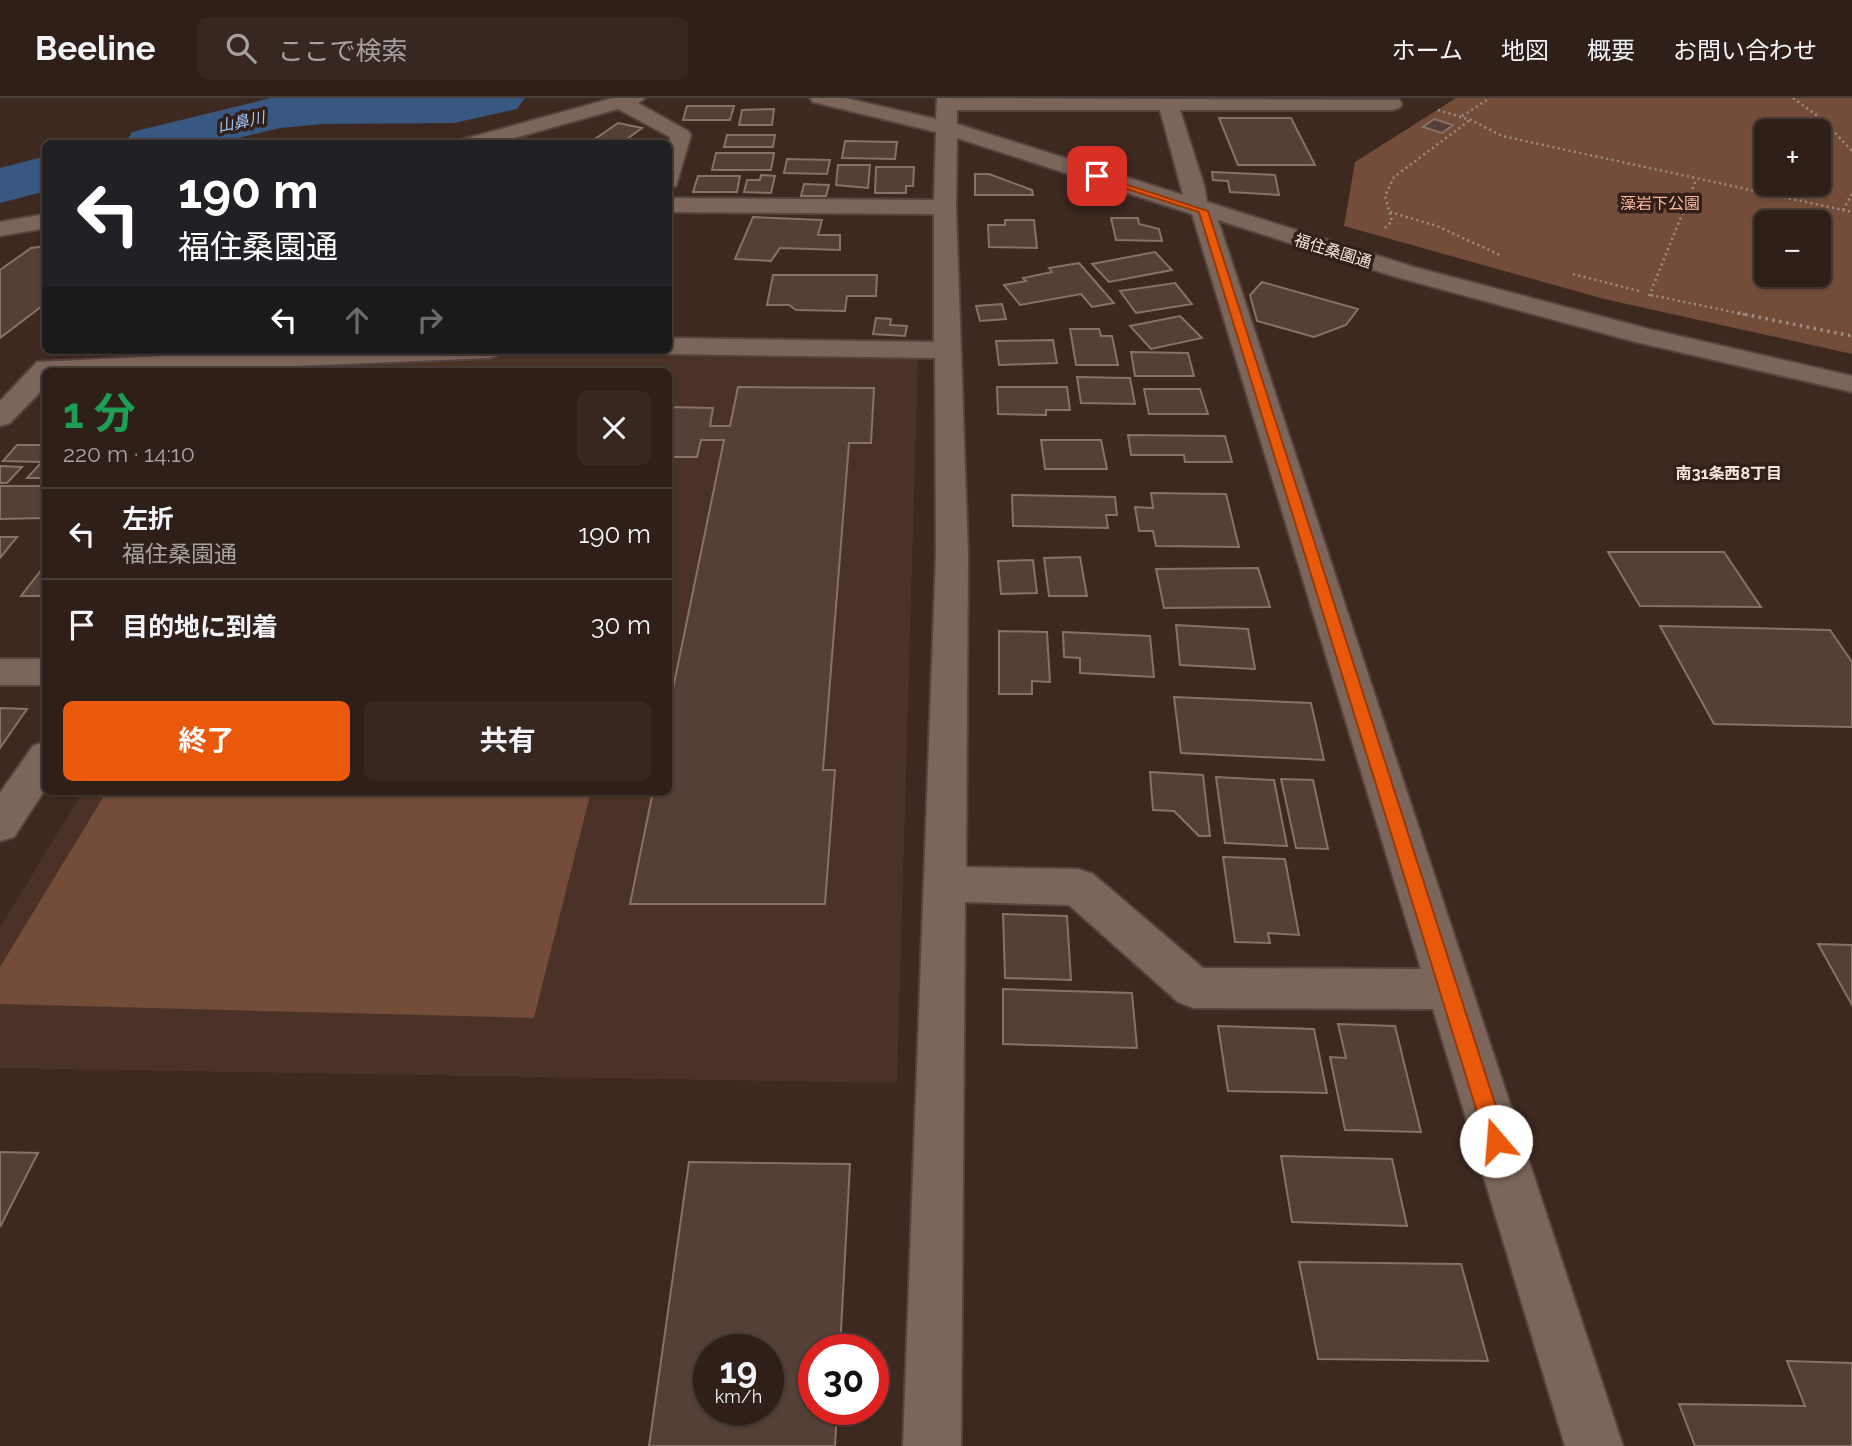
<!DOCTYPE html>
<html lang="ja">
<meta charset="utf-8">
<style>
body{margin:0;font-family:Raleway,"Noto Sans JP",sans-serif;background:#362721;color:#f1f3f6;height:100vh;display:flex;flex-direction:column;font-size:26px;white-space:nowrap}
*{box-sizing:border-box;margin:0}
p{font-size:23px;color:#a7a2a2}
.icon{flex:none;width:38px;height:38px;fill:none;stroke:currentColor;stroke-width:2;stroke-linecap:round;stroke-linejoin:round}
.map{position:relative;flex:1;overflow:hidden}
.sheet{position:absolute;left:42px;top:270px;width:630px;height:427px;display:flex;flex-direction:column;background:#2e1f18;border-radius:10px;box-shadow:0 2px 5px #0004,0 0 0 2px #493d37}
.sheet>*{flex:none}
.banner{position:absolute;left:42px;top:42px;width:630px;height:214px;border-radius:10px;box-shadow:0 2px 5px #0004,0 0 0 2px #493d37;background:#202124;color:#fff;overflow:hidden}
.tools{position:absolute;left:1754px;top:21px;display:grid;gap:14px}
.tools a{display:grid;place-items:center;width:77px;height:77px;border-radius:10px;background:#2e1f18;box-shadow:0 2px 5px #0004,0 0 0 2px #493d37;font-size:35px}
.speed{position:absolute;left:693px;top:1236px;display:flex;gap:14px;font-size:35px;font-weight:700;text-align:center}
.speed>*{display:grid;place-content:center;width:91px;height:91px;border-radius:50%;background:#2e1f18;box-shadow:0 2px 5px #0004,0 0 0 2px #493d37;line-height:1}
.speed small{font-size:18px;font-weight:400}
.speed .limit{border:10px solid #d22;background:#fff;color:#111}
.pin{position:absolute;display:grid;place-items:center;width:60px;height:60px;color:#fff;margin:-30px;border-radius:14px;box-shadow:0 4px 10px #0006}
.me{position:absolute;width:77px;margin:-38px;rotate:342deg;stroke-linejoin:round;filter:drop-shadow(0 0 5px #0008)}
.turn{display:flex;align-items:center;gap:24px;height:147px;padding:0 21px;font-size:32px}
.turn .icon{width:91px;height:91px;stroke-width:2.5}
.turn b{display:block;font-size:49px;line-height:60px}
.lanes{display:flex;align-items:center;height:66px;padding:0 21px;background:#0003;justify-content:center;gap:35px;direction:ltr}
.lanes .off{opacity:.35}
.round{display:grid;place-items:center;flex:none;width:74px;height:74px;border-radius:10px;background:#362721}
.summary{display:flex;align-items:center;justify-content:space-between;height:119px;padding:0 21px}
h1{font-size:42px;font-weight:700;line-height:52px;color:#1e9e55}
.cta{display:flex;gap:14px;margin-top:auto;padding:14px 21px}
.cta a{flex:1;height:80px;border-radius:10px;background:#ea580c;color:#fff;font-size:28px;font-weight:700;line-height:80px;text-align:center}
.cta a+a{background:#362721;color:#f1f3f6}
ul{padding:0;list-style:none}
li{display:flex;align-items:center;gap:21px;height:91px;padding:0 21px;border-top:2px solid #493d37}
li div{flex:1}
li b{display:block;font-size:26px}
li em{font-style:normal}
header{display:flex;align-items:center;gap:42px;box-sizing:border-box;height:98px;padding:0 35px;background:#2e1f18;border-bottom:2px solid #493d37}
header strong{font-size:33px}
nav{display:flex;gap:38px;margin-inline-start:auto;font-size:24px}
.search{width:490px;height:63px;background:#362721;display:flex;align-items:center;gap:18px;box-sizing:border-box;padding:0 24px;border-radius:10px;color:#a7a2a2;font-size:26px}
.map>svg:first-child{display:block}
.built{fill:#4b3226}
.green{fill:#734c3a;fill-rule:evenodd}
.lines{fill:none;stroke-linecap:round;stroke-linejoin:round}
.river{fill:#385781;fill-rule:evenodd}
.building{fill:#554037;stroke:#887167;stroke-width:2;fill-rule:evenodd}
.minor-casing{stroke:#55443d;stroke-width:4}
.path-far1{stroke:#9e8e87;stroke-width:2.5;stroke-dasharray:2 3.5;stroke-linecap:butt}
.path{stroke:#9e8e87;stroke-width:3.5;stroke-dasharray:2.5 4.5;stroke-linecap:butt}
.minor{fill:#7c665c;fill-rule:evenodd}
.route{fill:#ea580c;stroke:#983908;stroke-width:2}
.labels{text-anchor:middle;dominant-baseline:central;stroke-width:7;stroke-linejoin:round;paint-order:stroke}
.far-water-label{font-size:16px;font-style:italic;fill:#9cc4f9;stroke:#321f17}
.far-park-label{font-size:16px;fill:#fbba9b;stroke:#321f17}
.far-street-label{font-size:16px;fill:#f3e6e0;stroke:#321f17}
.far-neighbourhood-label{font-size:16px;font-weight:bold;fill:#f3e6e0;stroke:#321f17}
</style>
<header>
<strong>Beeline</strong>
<div class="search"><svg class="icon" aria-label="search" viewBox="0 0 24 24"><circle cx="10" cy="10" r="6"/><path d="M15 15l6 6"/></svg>ここで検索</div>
<nav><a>ホーム</a><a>地図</a><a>概要</a><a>お問い合わせ</a></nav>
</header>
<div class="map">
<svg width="1852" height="1348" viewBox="0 0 1852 1348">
<rect width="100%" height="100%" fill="#3d2920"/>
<path class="built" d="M633 253 918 258 897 985 0 970V830L83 693H668V273H336L341 265Z"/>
<path class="green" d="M1456 0H1852V256L1604 201 1344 128 1355 64ZM1766 33H1818V86H1766ZM1766 124H1818V177H1766Z
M107 693H591L534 920 0 906V869Z"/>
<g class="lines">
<path class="river" d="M271 0H525L517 11 454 25 324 26 280 30 213 46H125L132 34Z
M46 58V93L0 105V70Z"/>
</g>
<path class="building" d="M687 8H734L730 22H683Z
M774 11 772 27H739L742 12Z
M1219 20H1291L1315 67H1238Z
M1434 21 1453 27 1442 35 1423 29Z
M618 25 642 30 620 46 592 43Z
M727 37H775L773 49H724Z
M845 43 897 44 895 61 842 60Z
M716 55H774L771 72H712Z
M787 61 830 62 827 76 784 75Z
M838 67H870L868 90 836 87Z
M876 69H914L913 88H906V95H875Z
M1212 74 1275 77 1279 97 1230 94 1228 83 1213 82Z
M975 76H989L1032 92 1033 97H975Z
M761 77 775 78 771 95 744 94 747 82H760Z
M698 78H740L737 94H693Z
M804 86 829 87 826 98H801Z
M753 119 822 122 818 137H840V152L780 150 771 163 735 161Z
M1111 120H1138L1139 126 1159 131 1162 143 1116 142Z
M1005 122H1034L1037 150 989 149 988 127H1005Z
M46 148V205L0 240V172L31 150Z
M1155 154 1172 172 1109 184 1092 166Z
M1079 165 1114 205 1092 209 1081 196 1020 207 1004 187 1026 183 1023 180 1052 174 1049 170Z
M773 177H877L876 198H847L845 213 796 212 789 207H767Z
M1262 184 1358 211 1346 227 1314 239 1257 223 1250 197Z
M1175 185 1192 206 1136 215 1120 193Z
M1002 206 1006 221 980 223 976 208Z
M1180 218 1202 240 1151 251 1130 228Z
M876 220 891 221 890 227 907 228 905 238 873 236Z
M1070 231H1099L1101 238H1112L1118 267H1076Z
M1053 242 1057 265 999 267 996 243Z
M1131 254 1188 255 1194 278H1135Z
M1077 279 1130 280 1135 306 1081 305Z
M738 289 874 290 871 345H849L823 672H835L825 806H630L653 693H668V615L724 342H701L697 359H668V309L713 310 710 328H730Z
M997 289H1067L1070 312H1046V317L998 316Z
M1144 291H1200L1208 316H1149Z
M1128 337 1225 338 1232 364H1185L1184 357H1131Z
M1041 342H1101L1107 371H1045Z
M17 347H46V380H27L42 364 3 363Z
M0 368 22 369 7 385H0Z
M0 388H46V420L0 421Z
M1151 395 1226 396 1239 449 1156 448 1153 433H1139L1135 409 1153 410Z
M1012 397 1115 399 1117 417H1106L1108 430 1013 428Z
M0 439H17L0 460Z
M1608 454H1724L1761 509 1640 508Z
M1080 459 1087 498H1049L1044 460Z
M1033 462 1037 495 1001 496 998 463Z
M46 466V498H21Z
M1258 470 1270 509 1164 510 1156 471Z
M1176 527 1248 531 1255 571 1180 567Z
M1660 528 1830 532 1852 564V629L1714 626Z
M999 533 1047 534 1050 584 1032 583V596H999Z
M1063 534 1150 538 1154 579 1080 575V560L1064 559Z
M1174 599 1311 605 1324 662 1181 655Z
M0 610 27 611 0 650Z
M1150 674 1203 677 1210 738H1199L1174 713 1153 712Z
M1216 679 1274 682 1287 748 1225 745Z
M1281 681 1313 682 1328 751 1296 750Z
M1223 759 1285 761 1299 837 1268 835 1270 845 1235 844Z
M1003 816 1067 818 1071 882 1005 880Z
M1818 846 1852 847V907Z
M1003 891 1132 895 1137 950 1003 946Z
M1338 926 1395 928 1421 1034 1345 1032 1330 959 1346 960Z
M1218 928 1314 931 1327 995 1228 993Z
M0 1054 38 1055 0 1129Z
M1281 1058 1392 1061 1407 1128 1292 1124Z
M689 1064 850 1066 840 1251H814V1311H837L835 1348H649ZM709 1251H768V1311H709Z
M1299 1164 1461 1166 1488 1263 1318 1261Z
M1787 1263 1852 1265V1348H1695L1679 1306 1805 1308Z"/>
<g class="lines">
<g class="minor-casing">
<path id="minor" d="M613 0H645L638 5 688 33 691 37 676 88 668 89 670 39 618 11 493 46H458L461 42Z
M810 0H845L936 21 937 0 1399 2 1402 6 1399 10 1392 12H1180L1204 87 1207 104 1414 169 1649 231 1852 278V294L1636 244 1396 179 1218 122 1623 1348H1565L1433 911 1194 910 1178 904 1069 807 965 804 961 1348H903L936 456 935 260 668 256 657 252H668V240L934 244V116L668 114V100L934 102 936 34 813 4ZM957 12H1160L1183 97 957 26ZM957 40 1192 116 1421 871 1203 870 1093 776 1078 771 966 769 968 456 956 109Z
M46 116V130L0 138V124Z
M291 252H502L498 258 489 260 173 273H46V288L10 325 0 328V303L37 264Z
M0 561H46V587H0Z
M46 643V690L14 739 0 743V695L33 648Z"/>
</g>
<path class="path-far1" d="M1793 0 1823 22 1852 53
M1438 12 1471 22 1502 38 1852 114
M1462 18 1490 0
M1843 112 1852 96
M1390 114 1437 128 1500 157
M1385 130 1392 123 1385 98 1394 79 1470 22
M1573 176 1639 193
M1651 197 1747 217
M1649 198 1696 82"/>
<path class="path" d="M1738 215 1852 238"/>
<use href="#minor" class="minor"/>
</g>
<path class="route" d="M1093 76 1208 113 1507 1043 1504 1050 1496 1053 1489 1050 1486 1043 1199 114 1093 80Z"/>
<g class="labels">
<g class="far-water-label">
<text transform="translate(241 24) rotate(-12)">山鼻川</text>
</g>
<g class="far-park-label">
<text x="1660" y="105">藻岩下公園</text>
</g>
<g class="far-street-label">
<text transform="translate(1333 153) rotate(17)">福住桑園通</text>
</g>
<g class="far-neighbourhood-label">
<text x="1729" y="375">南31条西8丁目</text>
</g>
</g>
</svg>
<div class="tools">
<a>+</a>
<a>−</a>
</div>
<div class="speed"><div>19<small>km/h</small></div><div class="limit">30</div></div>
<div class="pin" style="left:1097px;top:78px;background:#d93025"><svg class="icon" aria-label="arrive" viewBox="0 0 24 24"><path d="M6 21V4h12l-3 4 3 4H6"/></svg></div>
<svg class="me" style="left:1496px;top:1043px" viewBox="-20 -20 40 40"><circle r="19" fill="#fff"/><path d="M0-13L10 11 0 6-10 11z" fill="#ea580c"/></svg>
<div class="banner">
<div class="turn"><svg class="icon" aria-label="left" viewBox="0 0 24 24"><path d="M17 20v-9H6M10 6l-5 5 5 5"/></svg><div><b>190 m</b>福住桑園通</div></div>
<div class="lanes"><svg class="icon" aria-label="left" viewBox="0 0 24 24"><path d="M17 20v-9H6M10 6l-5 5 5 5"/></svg><svg class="icon off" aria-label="ahead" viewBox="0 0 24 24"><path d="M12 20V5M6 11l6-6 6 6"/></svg><svg class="icon off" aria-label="right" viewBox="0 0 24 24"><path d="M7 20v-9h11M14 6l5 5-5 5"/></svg></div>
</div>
<section class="sheet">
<div class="summary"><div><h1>1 分</h1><p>220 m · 14:10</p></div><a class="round"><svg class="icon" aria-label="close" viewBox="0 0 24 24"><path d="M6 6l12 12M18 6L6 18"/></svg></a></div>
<ul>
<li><svg class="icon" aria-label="left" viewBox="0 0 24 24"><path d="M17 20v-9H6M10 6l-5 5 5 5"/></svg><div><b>左折</b><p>福住桑園通</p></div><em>190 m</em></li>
<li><svg class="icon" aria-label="arrive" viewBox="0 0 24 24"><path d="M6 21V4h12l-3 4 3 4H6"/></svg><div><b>目的地に到着</b></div><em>30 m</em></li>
</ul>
<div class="cta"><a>終了</a><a>共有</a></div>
</section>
</div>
